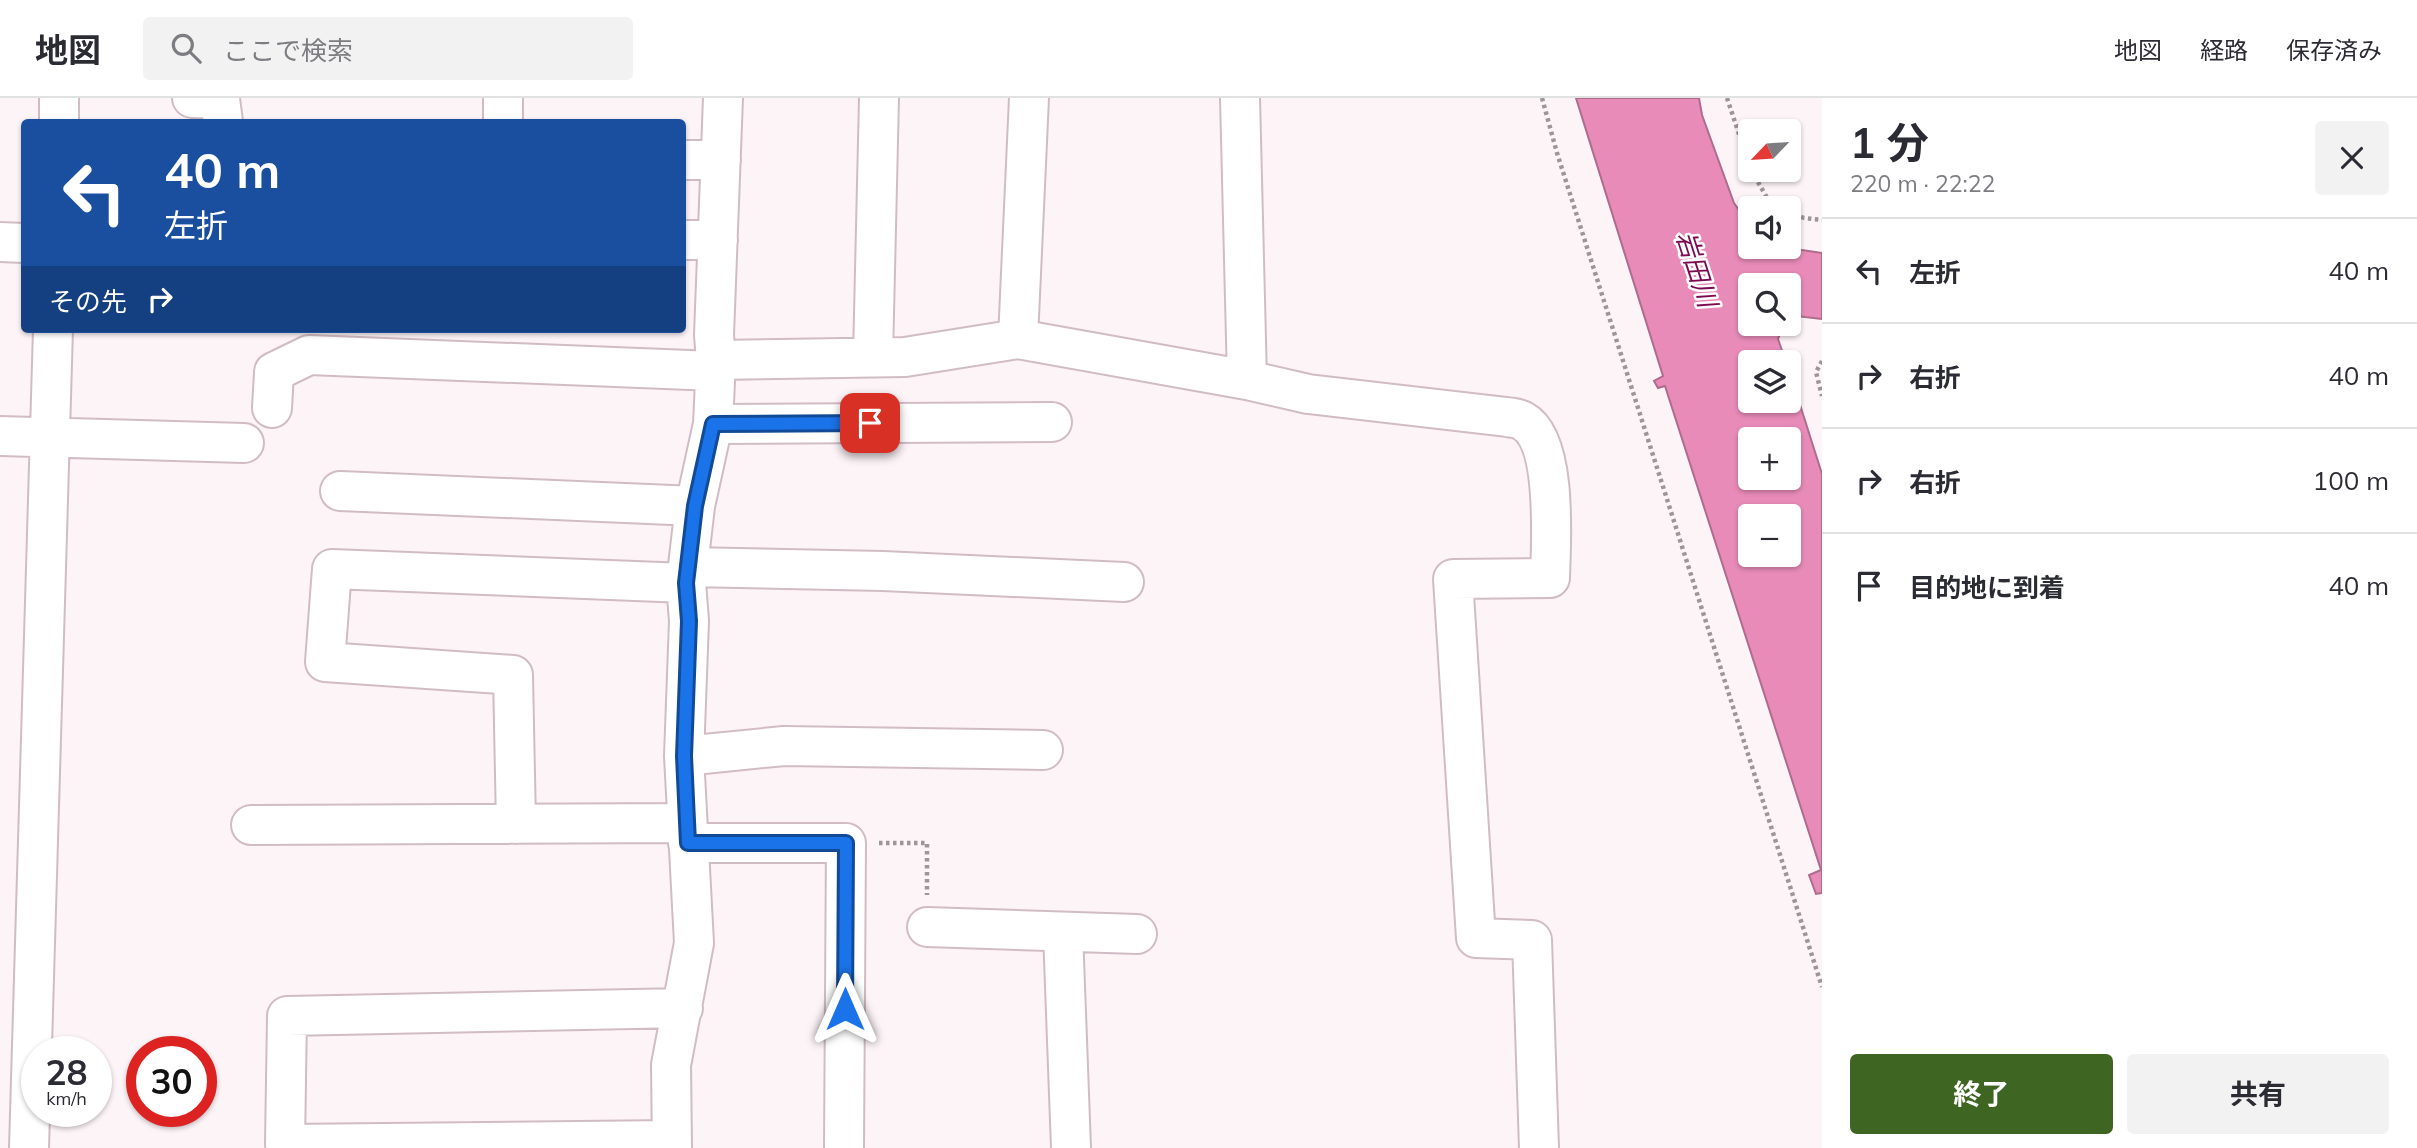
<!DOCTYPE html>
<html lang="ja">
<meta charset="utf-8">
<style>
body{margin:0;font-family:Mulish,"Noto Sans JP",sans-serif;background:#f2f2f3;color:#2b2b33;height:100vh;display:flex;flex-direction:column;font-size:26px;white-space:nowrap}
*{box-sizing:border-box;margin:0}
p{font-size:23px;color:#7c7c81}
.icon{flex:none;width:38px;height:38px;fill:none;stroke:currentColor;stroke-width:2;stroke-linecap:round;stroke-linejoin:round}
.map{position:relative;flex:1;overflow:hidden}
.panel{display:flex;flex-direction:column;background:#fff;width:595px}
.panel>*{flex:none}
.guide{position:absolute;left:21px;top:21px;width:665px;height:214px;border-radius:7px;box-shadow:0 2px 5px #0004;background:#1a4fa0;color:#fff;overflow:hidden}
.needle{width:46px;rotate:245deg}
.tools{position:absolute;left:1738px;top:21px;display:grid;gap:14px}
.tools a{display:grid;place-items:center;width:63px;height:63px;border-radius:7px;background:#fff;box-shadow:0 2px 5px #0004;font-size:35px}
.speed{position:absolute;left:21px;top:938px;display:flex;gap:14px;font-size:35px;font-weight:700;text-align:center}
.speed>*{display:grid;place-content:center;width:91px;height:91px;border-radius:50%;background:#fff;box-shadow:0 2px 5px #0004;line-height:1}
.speed small{font-size:18px;font-weight:400}
.speed .limit{border:10px solid #d22;background:#fff;color:#111}
.pin{position:absolute;display:grid;place-items:center;width:60px;height:60px;color:#fff;margin:-30px;border-radius:14px;box-shadow:0 4px 10px #0006}
.me{position:absolute;width:77px;margin:-38px;rotate:0deg;stroke-linejoin:round;filter:drop-shadow(0 0 5px #0008)}
.turn{display:flex;align-items:center;gap:24px;height:147px;padding:0 28px;font-size:32px}
.turn .icon{width:91px;height:91px;stroke-width:2.5}
.turn b{display:block;font-size:49px;line-height:60px}
.then{display:flex;align-items:center;height:66px;padding:0 28px;background:#0003;gap:14px;font-size:26px}
.round{display:grid;place-items:center;flex:none;width:74px;height:74px;border-radius:7px;background:#f2f2f3}
.overview{display:flex;align-items:center;justify-content:space-between;height:119px;padding:0 28px}
h1{font-size:42px;font-weight:700;line-height:52px}
.action{display:flex;gap:14px;margin-top:auto;padding:14px 28px}
.action a{flex:1;height:80px;border-radius:7px;background:#3e6622;color:#fff;font-size:28px;font-weight:700;line-height:80px;text-align:center}
.action a+a{background:#f2f2f3;color:#2b2b33}
ul{padding:0;list-style:none}
li{display:flex;align-items:center;gap:21px;height:105px;padding:0 28px;border-top:2px solid #e1e1e2}
li div{flex:1}
li b{display:block;font-size:26px}
li em{font-style:normal}
header{display:flex;align-items:center;gap:42px;box-sizing:border-box;height:98px;padding:0 35px;background:#fff;border-bottom:2px solid #e1e1e2}
header strong{font-size:33px}
nav{display:flex;gap:38px;margin-inline-start:auto;font-size:24px}
.search{width:490px;height:63px;background:#f2f2f3;display:flex;align-items:center;gap:18px;box-sizing:border-box;padding:0 24px;border-radius:7px;color:#7c7c81;font-size:26px}
main{display:flex;flex:1;min-height:0}
.map>svg:first-child{display:block}
.water{fill:#e88bb9;stroke:#af6c8d;stroke-width:2;fill-rule:evenodd}
.lines{fill:none;stroke-linecap:round;stroke-linejoin:round}
.minor-casing{stroke:#d1bcc5;stroke-width:42}
.path{stroke:#9e9599;stroke-width:4.5;stroke-dasharray:3.5 3.5;stroke-linecap:butt}
.minor{stroke:#fff;stroke-width:38}
.route-casing{stroke:#114b97;stroke-width:18}
.route{stroke:#1a73e8;stroke-width:12}
.labels{text-anchor:middle;dominant-baseline:central;stroke-width:5;stroke-linejoin:round;paint-order:stroke}
.water-label{font-size:26px;font-style:italic;fill:#7b0951;stroke:#fff}
</style>
<header>
<strong>地図</strong>
<div class="search"><svg class="icon" aria-label="search" viewBox="0 0 24 24"><circle cx="10" cy="10" r="6"/><path d="M15 15l6 6"/></svg>ここで検索</div>
<nav><a>地図</a><a>経路</a><a>保存済み</a></nav>
</header>
<main>
<div class="map">
<svg width="1822" height="1050" viewBox="0 0 1822 1050">
<rect width="100%" height="100%" fill="#fdf4f8"/>
<path class="water" d="M1576 0H1699L1702 17 1734 105 1750 128V149H1782L1822 155V221L1796 218 1789 222 1788 187H1750V226H1784L1778 241 1786 264H1750V303H1788L1789 272 1822 376V795L1816 796 1809 777 1821 772 1665 288 1658 290 1654 283 1663 278ZM1750 341H1788V380H1750ZM1750 418H1788V457H1750Z"/>
<g class="lines">
<g class="minor-casing">
<path id="minor" d="M192 0 220 1 223 24
M1240 0 1247 282
M59 24V0
M503 24V0
M682 62H721
M682 142H718
M0 144 24 145
M1018 241 1029 0
M873 259 879 0
M716 262 905 259 1018 241 1247 282 1308 296 1507 319C1512 320 1519 320 1523 323 1558 343 1551 444 1550 480L1453 481 1476 840 1532 842 1539 1050
M272 310 274 274 309 257 715 273
M713 326 1052 324
M0 338 244 345
M340 393 695 408
M689 469 883 473 1124 484
M684 658 784 648 1043 652
M516 726 513 577 325 564 332 471 686 485
M251 727 687 725
M688 745H846L844 1050
M927 829 1137 836
M1063 834 1071 1050
M672 1042 285 1046 287 918 683 910
M29 1050 53 231
M672 1050 671 967 694 845 684 658 689 523 686 485 695 408 713 326 716 262 714 237 723 0"/>
</g>
<path class="path" d="M1542 0 1557 55 1822 889
M1727 0 1750 69
M1751 72 1766 98 1781 110
M1788 114 1804 120 1822 122
M1822 263 1816 274 1822 298
M879 745H927V797"/>
<use href="#minor" class="minor"/>
</g>
<g class="lines">
<g class="route-casing">
<path id="route" d="M845 911 846 745H688L684 658 689 523 686 485 695 408 713 326 870 325"/>
</g>
<use href="#route" class="route"/>
</g>
<g class="labels">
<g class="water-label">
<text transform="translate(1697 171) rotate(72)">岩田川</text>
</g>
</g>
</svg>
<div class="tools">
<a><svg class="needle" viewBox="-14 -14 28 28"><path d="M0-13l5 13h-10z" fill="#e53935"/><path d="M0 13l5-13h-10z" fill="#7c7c81"/></svg></a>
<a><svg class="icon" aria-label="sound" viewBox="0 0 24 24"><path d="M4 9h4l5-4v14l-5-4H4zM17 9q2 3 0 6"/></svg></a>
<a><svg class="icon" aria-label="search" viewBox="0 0 24 24"><circle cx="10" cy="10" r="6"/><path d="M15 15l6 6"/></svg></a>
<a><svg class="icon" aria-label="layers" viewBox="0 0 24 24"><path d="M12 4l9 5-9 5-9-5zM3 14l9 5 9-5"/></svg></a>
<a>+</a>
<a>−</a>
</div>
<div class="speed"><div>28<small>km/h</small></div><div class="limit">30</div></div>
<div class="pin" style="left:870px;top:325px;background:#d93025"><svg class="icon" aria-label="arrive" viewBox="0 0 24 24"><path d="M6 21V4h12l-3 4 3 4H6"/></svg></div>
<svg class="me" style="left:845px;top:911px" viewBox="-20 -20 40 40"><path d="M0-17L14 15 0 8-14 15z" fill="#1a73e8" stroke="#fff" stroke-width="4"/></svg>
<div class="guide">
<div class="turn"><svg class="icon" aria-label="left" viewBox="0 0 24 24"><path d="M17 20v-9H6M10 6l-5 5 5 5"/></svg><div><b>40 m</b>左折</div></div>
<div class="then">その先<svg class="icon" aria-label="right" viewBox="0 0 24 24"><path d="M7 20v-9h11M14 6l5 5-5 5"/></svg></div>
</div>
</div>
<section class="panel">
<div class="overview"><div><h1>1 分</h1><p>220 m · 22:22</p></div><a class="round"><svg class="icon" aria-label="close" viewBox="0 0 24 24"><path d="M6 6l12 12M18 6L6 18"/></svg></a></div>
<ul>
<li><svg class="icon" aria-label="left" viewBox="0 0 24 24"><path d="M17 20v-9H6M10 6l-5 5 5 5"/></svg><div><b>左折</b></div><em>40 m</em></li>
<li><svg class="icon" aria-label="right" viewBox="0 0 24 24"><path d="M7 20v-9h11M14 6l5 5-5 5"/></svg><div><b>右折</b></div><em>40 m</em></li>
<li><svg class="icon" aria-label="right" viewBox="0 0 24 24"><path d="M7 20v-9h11M14 6l5 5-5 5"/></svg><div><b>右折</b></div><em>100 m</em></li>
<li><svg class="icon" aria-label="arrive" viewBox="0 0 24 24"><path d="M6 21V4h12l-3 4 3 4H6"/></svg><div><b>目的地に到着</b></div><em>40 m</em></li>
</ul>
<div class="action"><a>終了</a><a>共有</a></div>
</section>
</main>
